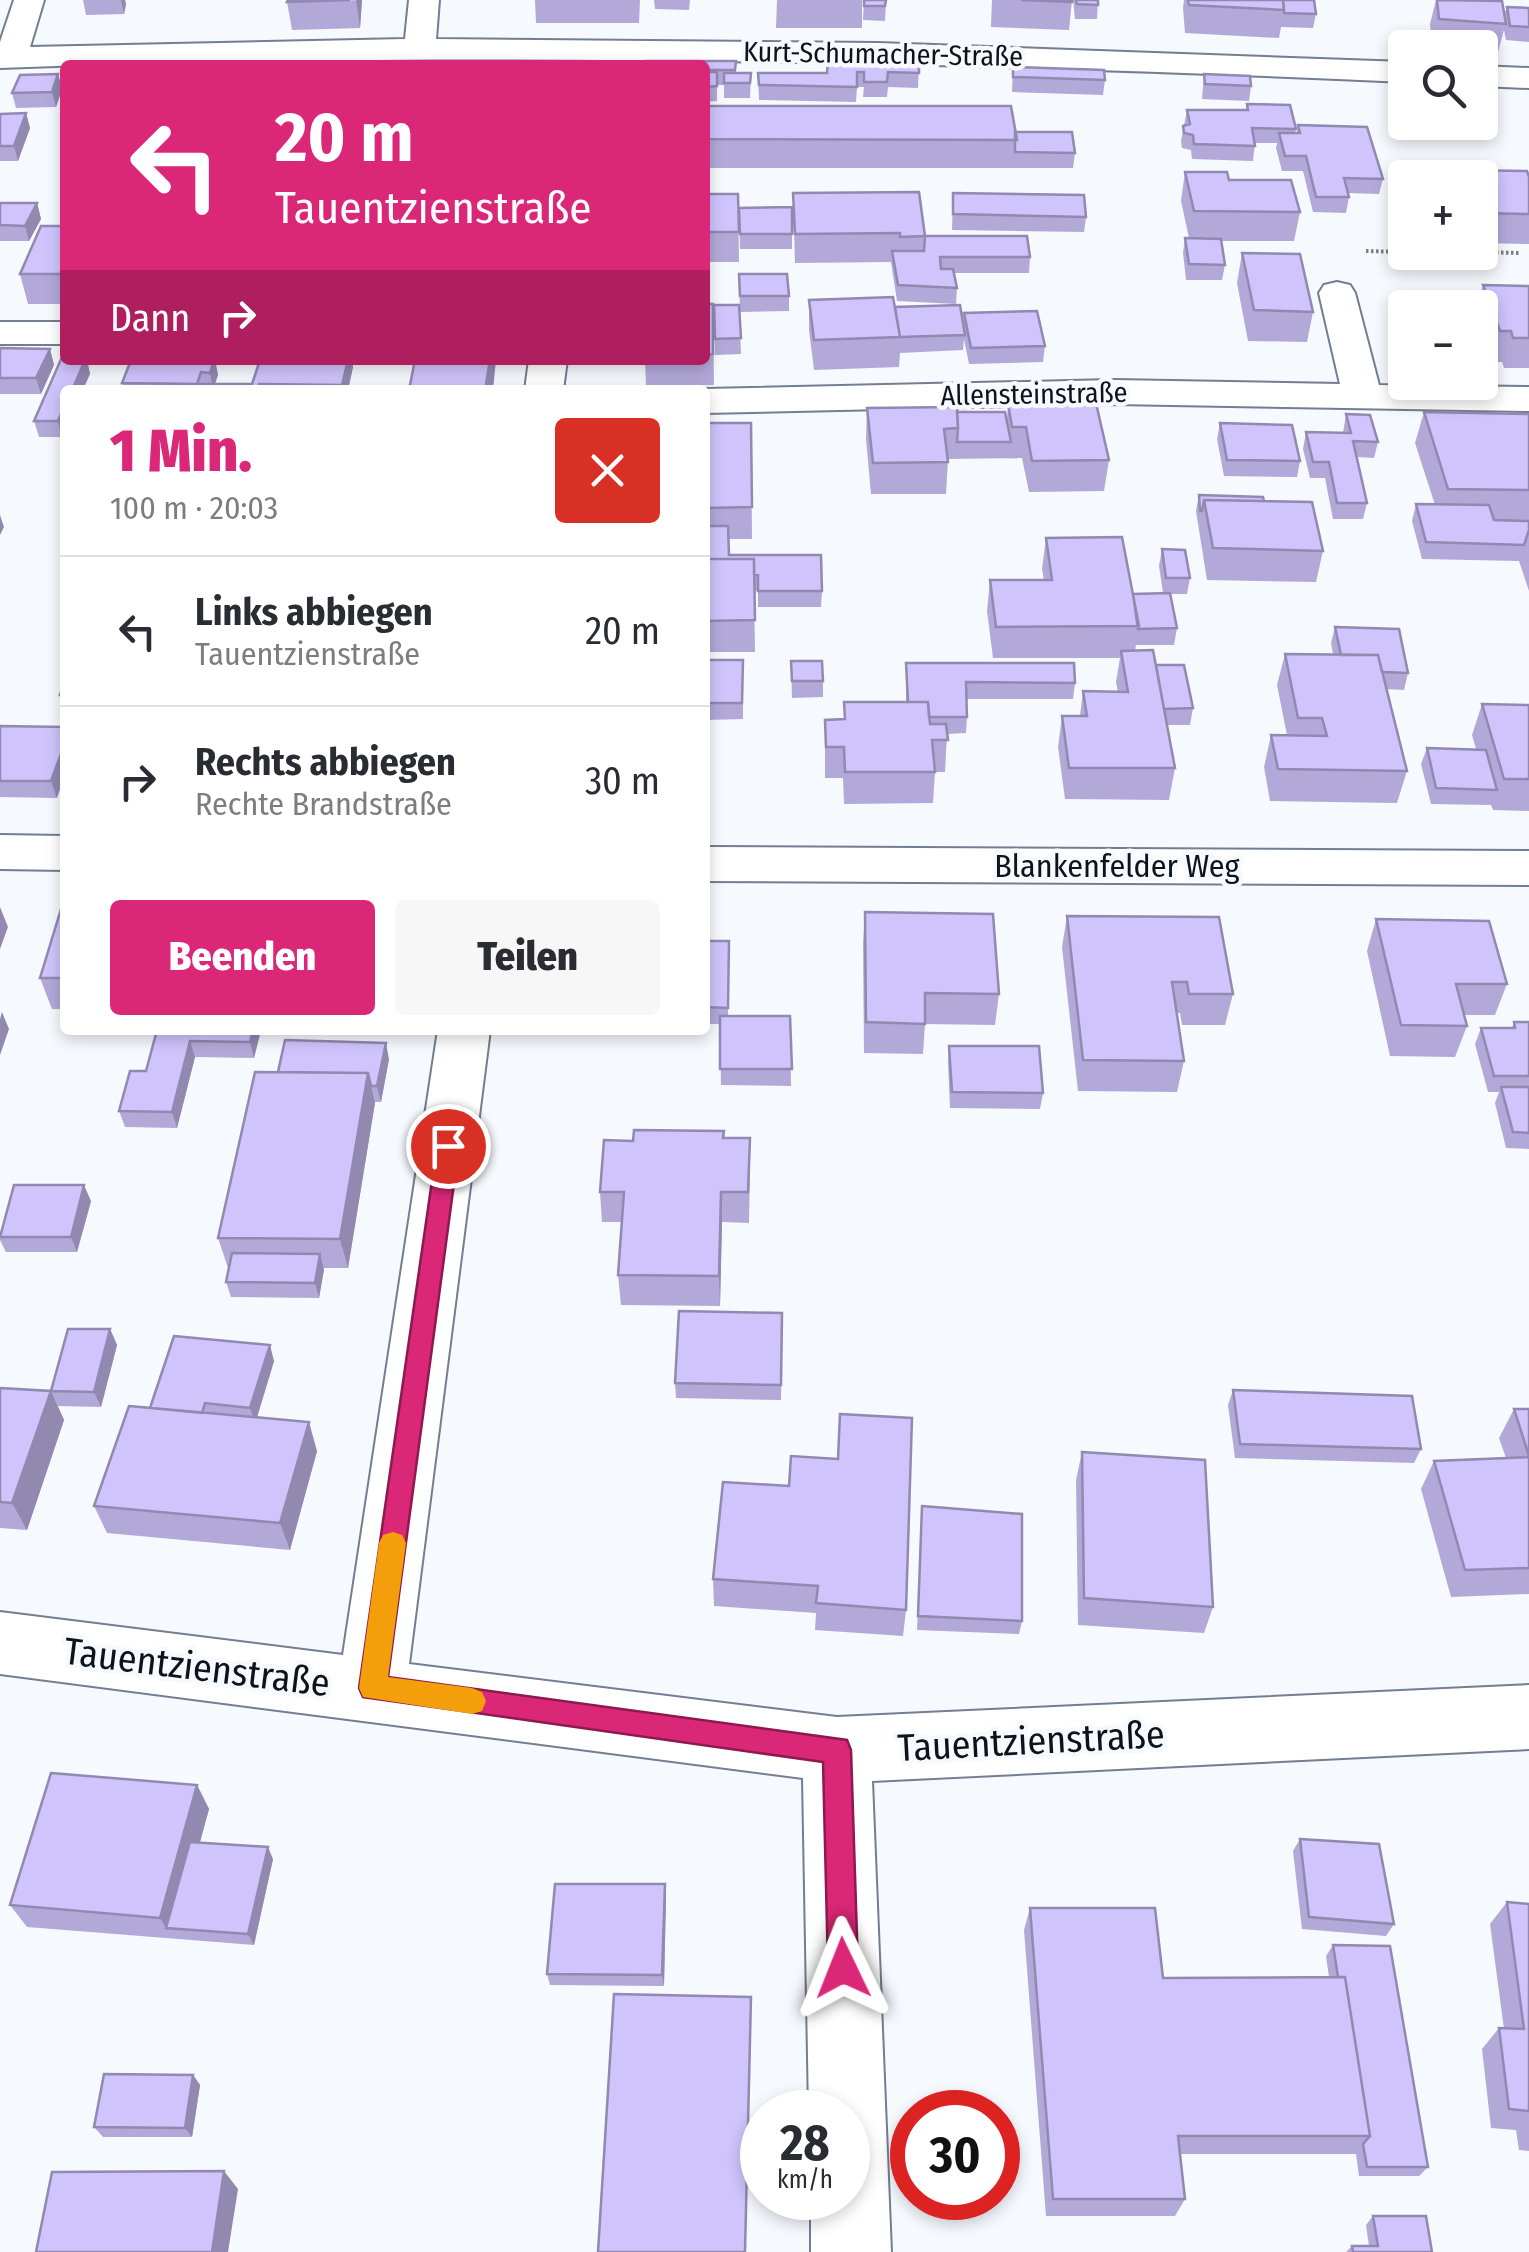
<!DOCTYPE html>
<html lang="de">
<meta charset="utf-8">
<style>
body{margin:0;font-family:"Fira Sans Condensed",sans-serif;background:#f7f7f7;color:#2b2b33;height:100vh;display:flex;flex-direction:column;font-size:38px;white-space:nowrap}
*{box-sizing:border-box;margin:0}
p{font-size:32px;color:#7c7c81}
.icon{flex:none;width:55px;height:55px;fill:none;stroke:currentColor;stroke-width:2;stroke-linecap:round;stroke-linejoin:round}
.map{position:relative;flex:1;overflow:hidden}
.panel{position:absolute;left:60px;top:385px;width:650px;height:650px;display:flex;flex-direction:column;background:#fff;border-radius:10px;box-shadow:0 5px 15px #0003}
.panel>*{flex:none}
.hud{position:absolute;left:60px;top:60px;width:650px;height:305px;border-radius:10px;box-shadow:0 5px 15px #0003;background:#db2777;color:#fff;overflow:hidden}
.tools{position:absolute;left:1388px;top:30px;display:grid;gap:20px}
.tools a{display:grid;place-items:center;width:110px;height:110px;border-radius:10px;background:#fff;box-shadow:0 5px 15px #0003;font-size:50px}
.speed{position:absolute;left:740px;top:2090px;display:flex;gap:20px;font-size:50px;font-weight:700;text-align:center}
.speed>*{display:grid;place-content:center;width:130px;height:130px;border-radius:50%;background:#fff;box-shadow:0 5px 15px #0003;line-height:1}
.speed small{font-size:25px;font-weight:400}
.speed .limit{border:15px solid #d22;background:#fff;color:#111}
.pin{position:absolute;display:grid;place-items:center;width:85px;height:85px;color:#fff;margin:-42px;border:5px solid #fff;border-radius:50%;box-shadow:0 2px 10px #0007}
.me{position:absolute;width:110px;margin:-55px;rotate:358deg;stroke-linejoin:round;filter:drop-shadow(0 0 8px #0008)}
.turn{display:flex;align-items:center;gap:35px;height:210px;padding:0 50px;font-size:45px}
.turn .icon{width:130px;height:130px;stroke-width:2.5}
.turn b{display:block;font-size:70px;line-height:85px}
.then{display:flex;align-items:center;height:95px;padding:0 50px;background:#0003;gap:20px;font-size:38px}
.round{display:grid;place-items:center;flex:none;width:105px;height:105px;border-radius:10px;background:#f7f7f7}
.summary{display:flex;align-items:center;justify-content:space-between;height:170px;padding:0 50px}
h1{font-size:60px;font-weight:800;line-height:75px;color:#db2777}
.button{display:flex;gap:20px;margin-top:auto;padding:20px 50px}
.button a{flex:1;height:115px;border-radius:10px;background:#db2777;color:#fff;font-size:40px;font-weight:800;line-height:115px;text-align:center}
.button a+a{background:#f7f7f7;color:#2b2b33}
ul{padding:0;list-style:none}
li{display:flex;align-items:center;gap:30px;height:150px;padding:0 50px;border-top:2px solid #e1e1e2}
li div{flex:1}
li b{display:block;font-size:38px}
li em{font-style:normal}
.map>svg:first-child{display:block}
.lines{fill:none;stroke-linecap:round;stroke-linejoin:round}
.minor-casing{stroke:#727e92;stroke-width:4}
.path{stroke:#7c8086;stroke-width:4;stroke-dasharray:2.5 2.5;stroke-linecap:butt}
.minor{fill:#fff;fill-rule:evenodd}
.wall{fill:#b2a9d9}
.shaded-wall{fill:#9189b0}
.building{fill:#cfc4fc;stroke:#9189b0;stroke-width:2.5}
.route{fill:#db2777;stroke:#8e194d;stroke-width:2.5}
.slow{fill:#f59e0b}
.labels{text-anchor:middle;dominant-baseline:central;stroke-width:9;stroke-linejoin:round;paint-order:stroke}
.far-street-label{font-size:28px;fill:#0e131a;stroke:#f6f9fe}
.street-label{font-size:32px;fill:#0e131a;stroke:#f6f9fe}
.near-street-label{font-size:38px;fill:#0e131a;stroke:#f6f9fe}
</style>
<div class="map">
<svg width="1529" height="2252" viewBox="0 0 1529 2252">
<rect width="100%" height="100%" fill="#f6f9fe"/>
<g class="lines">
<g class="minor-casing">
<path id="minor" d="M14 0H44L30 47 405 39 409 0H439L436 39 878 43 1405 62V82C936 61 468 51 0 68V42Z
M1480 66 1529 68V88L1480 86Z
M1337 282 1350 285 1355 293 1379 385 1529 387V411L1114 404 705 413V390H702L705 389 1114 380 1340 384 1319 293 1324 285Z
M0 322H65V344H0Z
M529 360H567L563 390H525Z
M0 835 65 836V870L0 869Z
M705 847 1529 851V885L705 881Z
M438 1030H490L409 1664 837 1717 1529 1685V1749L872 1781 891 2252H811V2198H848V2112H809L803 1778 0 1674V1612L343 1655Z"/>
</g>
<path class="path" d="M1366 251 1405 252
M1471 252 1520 253"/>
<use href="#minor" class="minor"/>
</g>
<path class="wall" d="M83 0H125L126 4 124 14 86 15Z
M362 0 360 28 292 30 287 2Z
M535 0H640L639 23H536Z
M654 0H690L689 10 655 9Z
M777 0H862V28H776Z
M864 0H886L885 21 863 20Z
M992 0H1072L1069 30 991 27Z
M1073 0H1098L1097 19H1075Z
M1184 0H1314L1316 14 1313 28 1281 27 1279 38 1185 33 1183 8Z
M1436 0H1489L1504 15 1507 7 1529 8V42L1506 40 1504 30 1498 52 1480 51V48L1432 47 1430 24Z
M736 61V73H751L750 98H724V85H717V101L705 102V65Z
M919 63 918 88 888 87 887 97H863L864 87H857L856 102 759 100 758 73H827Z
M1013 67 1105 80 1103 95 1012 92Z
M58 74 62 89 56 107 16 108 12 93Z
M1204 74 1251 86 1249 101 1202 99Z
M1247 104 1296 129 1295 133H1297L1298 125 1383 179 1379 194 1348 193 1349 197 1346 213 1313 212 1303 171H1282L1276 148 1277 143H1255L1253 161 1192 159 1191 150 1182 148 1181 141 1187 110H1246Z
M705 106 1015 132 1075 153 1073 168H705Z
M26 113 30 128 18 161H0V114Z
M1461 170 1529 177V244L1480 243V178H1459Z
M1185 172 1229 180 1300 212 1294 241H1221L1225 265 1222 280H1186L1183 253 1185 238H1189L1181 201Z
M793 193 925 236 1030 257 1029 273H954L957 288 956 304 897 301 891 262 795 263Z
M953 193 1086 217 1084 232 952 230Z
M705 194H738L739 262H705Z
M1392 194 1405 195V242L1398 241 1388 210Z
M0 203H37L41 219 29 241H0Z
M792 207V249H740L739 208Z
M65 226V304H28L20 274Z
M1242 253 1313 312 1307 342 1248 341 1237 283Z
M739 274 789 296V311L740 312Z
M1483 285 1529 286V368H1504L1502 362H1491L1480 329V308H1477Z
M809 300 895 307 963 323 964 313 1045 346 1043 362 969 364 964 339 963 350 900 353 899 367 814 370 809 330Z
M705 304H713L714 385 646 386 645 360H705Z
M714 305H739L741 354 715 355Z
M0 348 50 349 54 365 41 394H0Z
M65 360H87L90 374 65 390V431L62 437H39L34 421Z
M215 360 218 375 215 384H252L260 360H352L353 367 348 390H123L122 383Z
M1008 404 1109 460 1104 491 1029 492 1022 458 948 459 946 494H871L866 439 867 408 957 412 1007 418Z
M1424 412 1529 414V591L1519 561 1422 559 1412 521 1416 504 1435 505 1415 443Z
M1346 414 1378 442 1374 458 1357 457 1367 503 1363 519H1333L1325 478H1310L1303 449 1306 432 1343 433Z
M705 423H751L752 539H728L729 555 822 591 821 607H758V591L754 590 755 652H705Z
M1220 423 1300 461 1297 477 1224 476 1217 439Z
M1199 495 1264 501 1323 551 1316 582 1207 580 1196 511Z
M1046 538 1133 594 1163 593 1159 566 1162 549 1190 578 1187 594H1170L1177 628 1174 645H1136L1135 651 1156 665 1193 708 1190 725H1167L1175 768 1169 800 1065 799 1058 747 1062 716H1080L1083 691 1118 692 1116 682 1120 658H993L987 611 990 580H1044L1042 569Z
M1335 627 1408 673 1404 690 1386 689 1407 771 1397 803 1270 801 1264 767 1271 735H1287L1277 685 1285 654H1333L1331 643Z
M706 660H743V719L705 720Z
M791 661 823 681V697L792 698Z
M906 663 1075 683 1073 699H967V717L966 733 947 734 945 772H935L933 803 844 804 843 778H825V720L844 719V702H906Z
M65 680V711L60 695Z
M1482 704 1529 705V811L1493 810 1491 805 1431 804 1421 764 1427 748 1476 749 1472 735Z
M0 726 65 727 57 798 0 797Z
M65 896V1009H52L40 978Z
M865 912 999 994 995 1025 925 1024 923 1054 864 1053 863 943Z
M1067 916 1233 994 1225 1025H1182L1180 1013H1176L1184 1061 1177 1092 1078 1091 1062 947Z
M1376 919 1507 984 1495 1015H1464L1467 1026 1455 1057 1390 1056 1367 951Z
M705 941H729L728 1016H790L791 1086 721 1085 720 1024H705Z
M1514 1022H1529V1149L1506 1148 1495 1103 1499 1092H1488L1475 1044 1481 1028H1512Z
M157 1030H261L254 1058 195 1057 177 1128 125 1127 119 1111 146 1071Z
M949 1046 1043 1093 1040 1109 950 1108 948 1062Z
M389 1059 381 1102H375L348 1268H324L319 1298 231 1297 226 1282 228 1268 218 1238 278 1072Z
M724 1138H750V1169L749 1223 722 1222 720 1306 621 1305 618 1275 622 1222H602L600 1192 633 1141Z
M91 1201 77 1252H6L0 1240V1232Z
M782 1313 781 1400 676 1398 675 1383Z
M110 1329 117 1345 101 1407 58 1406 51 1391Z
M274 1361 257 1418 317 1451 290 1550 107 1533 94 1506 150 1408Z
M0 1388 51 1391 64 1420 27 1530 0 1528Z
M1233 1390 1421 1449 1414 1463 1235 1458 1228 1405Z
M1514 1409H1529V1594L1451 1597 1421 1489 1434 1461 1506 1458 1499 1438Z
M1082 1452 1213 1607 1204 1633 1078 1625 1076 1480Z
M723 1482 906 1610 903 1636 815 1630 816 1613 714 1606 713 1579Z
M922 1506 1022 1621 1019 1634 917 1630Z
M197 1785 209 1809 200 1842 273 1859 254 1945 27 1927 10 1905Z
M1300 1839 1394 1924 1386 1936 1302 1929 1293 1851Z
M665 1884 666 1896 664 1986 550 1985 547 1974Z
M1507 1902 1529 1904V2151L1519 2150 1516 2130 1491 2128 1482 2049 1499 2028 1504 2029 1490 1924Z
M1030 1908 1163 1978 1329 1977 1326 1956 1333 1945 1428 2167 1419 2176H1359L1356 2154H1180L1185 2199 1175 2216H1046L1024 1930Z
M193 2075 200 2085 192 2137H103L94 2127Z
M1373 2216 1432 2252H1346L1352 2246H1369L1366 2225Z"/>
<path class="shaded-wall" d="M121 0H125L126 4 124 14Z
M356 0H362L360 28Z
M58 74 62 89 56 107 52 92Z
M26 113 30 128 18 161 14 146Z
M37 203 41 219 29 241 25 226Z
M50 349 54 365 41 394 36 378Z
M85 360H87L90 374 83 390H72Z
M215 360 218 375 213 389 210 373Z
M348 360H352L353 367 348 390H343L342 385Z
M490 360H496L493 390H485Z
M65 405V431L62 437 58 421Z
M0 515 4 527 0 535Z
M65 743V775L57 798 51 781Z
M0 907 8 927 0 949Z
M2 1012 9 1029 0 1055V1019Z
M253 1030H261L254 1058 250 1042Z
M190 1041 195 1057 177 1128 172 1112Z
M386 1043 389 1059 381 1102 377 1086Z
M368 1073 375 1103 348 1268 340 1239Z
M84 1185 91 1201 77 1252 71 1237Z
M721 1192 722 1222 720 1306 719 1276Z
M320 1254 324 1270 319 1298 315 1283Z
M110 1329 117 1345 101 1407 94 1392Z
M270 1345 274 1361 255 1423 250 1408Z
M51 1391 64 1420 27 1530 12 1503Z
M309 1422 317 1451 290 1550 280 1523Z
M197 1785 209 1809 176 1929 166 1928 160 1918Z
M268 1847 273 1859 254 1945 248 1934Z
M665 1884 666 1896 664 1986 662 1975Z
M193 2075 200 2085 192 2137 185 2128Z
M224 2171 238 2189 228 2252H212Z"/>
<path class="building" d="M288 0H350L287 2Z
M864 0H886L885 6H864Z
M1021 0H1072V2Z
M1076 0H1098V5L1077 4Z
M1188 0H1283L1284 10 1189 5Z
M1283 0H1314L1316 14 1284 13Z
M1437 0 1502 1 1506 24 1439 19Z
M1507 7 1529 8V27L1510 26Z
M645 61H736L735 70H705V65H644Z
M828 61 919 63V73L888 72 887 82H864V72H857V87L759 85 758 73H827Z
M520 63 519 65H429L430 64Z
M1013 67 1104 70 1105 80 1013 77Z
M705 72H717V86L705 87Z
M724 73H751L750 83H724Z
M58 74 52 92 12 93 20 75Z
M1204 74 1250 76 1251 86 1205 84Z
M1247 104 1290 105 1296 129 1252 128 1255 146 1194 144 1193 135 1184 133 1183 126 1190 124 1187 110H1248Z
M705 106H1011L1017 140 705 139Z
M26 113 14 146H0V114Z
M1298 125 1367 127 1383 179 1344 178 1349 197H1316L1306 156H1285L1279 133H1300Z
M1015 132H1072L1075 153 1015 152Z
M1461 170 1527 171 1529 177V214L1480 213V178H1464Z
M1185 172H1227L1229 180H1291L1300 212 1194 211Z
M919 192 925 236 900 237V233L795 234 793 193Z
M953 193 1084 195 1086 217 953 214Z
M705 194H738L739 232H705Z
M1392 194 1405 195V226H1401Z
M0 203H37L25 226 0 225Z
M792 207V234H740L739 208Z
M41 226H65V274H20Z
M922 236H1027L1030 257H940L941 269H953L957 288 898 285 892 251H924L925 236Z
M1185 238 1221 239 1225 265 1189 264Z
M1242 253 1300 254 1313 312 1254 310Z
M739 274H787L789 296H740Z
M1483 285 1529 286V338H1513L1511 331H1500Z
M893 297 900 337 814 340 809 300Z
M705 304H713V354L705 355Z
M714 305H739L741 338 715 339Z
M960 305 965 335 900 337 895 307Z
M1037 311 1045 346 971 348 964 313Z
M0 348 50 349 36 378H0Z
M62 357H65V360H85L72 390H65V405L58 421H34Z
M131 360H214L210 373 201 372 197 384H252L260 360H348L342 385 259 384 257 390H194L197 384 122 383Z
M415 360H490L485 390H409Z
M1096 403 1109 460 1032 461 1026 427H1012L1008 404Z
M957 407 958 428 944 429 948 462 873 463 867 408Z
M957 412H1005L1011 442H957L958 428Z
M1424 412 1529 414V490L1448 489Z
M1346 414 1370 415 1378 442 1353 441 1367 503H1337L1329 462H1313L1306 432 1351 433Z
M705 423H751L752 507 705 508Z
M1220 423 1292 425 1300 461 1227 460Z
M1199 495 1263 497 1264 501 1204 500 1202 511H1200Z
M1204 500 1312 502 1323 551 1213 548Z
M1416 504 1489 505 1494 520 1529 521V530L1524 545 1426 542Z
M705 526H728L729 555H821L822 591H758V575L754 574V559H705Z
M1122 537 1139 626 996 627 990 580H1052L1046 538Z
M1162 549 1185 550 1190 578H1166Z
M705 559H754L755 620 705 621Z
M1170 593 1177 628 1138 629 1133 594Z
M1335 627 1399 629 1408 673 1382 672 1378 655H1341Z
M1153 650 1175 768H1069L1062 716H1087L1083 691 1128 692 1121 651Z
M1285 654 1378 655 1407 771 1278 769 1271 735 1327 736 1322 718H1298Z
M706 660H743L742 703H705Z
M791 661H822L823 681H792Z
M906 663H1074L1075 683 966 682 967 717H929L928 702H908Z
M1156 665H1184L1193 708 1164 709Z
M65 680V695H60Z
M844 702H928L930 724H946L948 740H932L935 772H845L844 747H826L825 720 845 719Z
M1482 704 1529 705V779H1504Z
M0 726 65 727V743L51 781H0Z
M1427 748 1486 750 1497 790 1436 788Z
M65 896V978H40Z
M865 912 993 914 999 994 925 993V1024L866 1022Z
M1067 916 1219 917 1233 994H1189L1187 982H1172L1184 1061 1083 1060Z
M1376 919 1489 921 1507 984H1456L1467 1026 1401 1025Z
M705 941H729L728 1008 705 1007Z
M720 1016H790L792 1069H720Z
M1514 1022H1529V1076H1494L1481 1028H1515Z
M157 1030H253L250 1042 190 1041 172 1112 119 1111 130 1071H146Z
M285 1040 386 1043 377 1086H371L368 1073 278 1072Z
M949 1046H1039L1043 1093 952 1092Z
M255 1072 368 1073 340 1239 218 1238Z
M1501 1087H1529V1133L1513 1132Z
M634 1130 724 1131 723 1138H750L748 1192H721L719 1276 618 1275 624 1192H600L604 1140 633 1141Z
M14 1185H84L71 1237H0Z
M232 1253 320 1254 315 1283 226 1282Z
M679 1311 782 1313 781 1385 675 1383Z
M68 1329H110L94 1392 51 1391Z
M174 1336 270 1345 250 1408 205 1403 202 1413 150 1408Z
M0 1388 51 1391 12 1503 0 1502Z
M1233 1390 1412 1396 1421 1449 1240 1444Z
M129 1406 309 1422 280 1523 94 1506Z
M1514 1409H1529V1456Z
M840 1414 912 1418 906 1610 816 1603 818 1586 713 1579 723 1482 789 1486 791 1456 838 1459Z
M1082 1452 1205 1460 1213 1607 1084 1598Z
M1529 1457V1568L1465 1570 1434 1461Z
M922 1506 1022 1514V1621L918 1616Z
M51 1773 197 1785 160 1918 10 1905Z
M1300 1839 1379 1844 1394 1924 1309 1917Z
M190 1842 268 1847 248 1934 166 1928Z
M555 1884H665L662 1975 547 1974Z
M1507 1902 1529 1904V2111L1509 2109 1499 2028 1524 2029Z
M1030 1908H1155L1163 1978 1345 1977 1370 2136H1178L1185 2199H1053Z
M1333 1945 1390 1946 1428 2167H1367L1363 2144 1370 2136 1345 1977H1338Z
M614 1994 751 1997 745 2252H598Z
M104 2074 193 2075 185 2128 94 2127Z
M224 2171 212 2252H36L52 2172Z
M1373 2216H1426L1432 2252H1353L1352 2246H1378Z"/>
<path class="route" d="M448 1137 459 1146 388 1677 847 1740 851 1750 858 1968 854 1978 843 1983 833 1978 828 1968 823 1762 363 1697 359 1688 437 1146Z"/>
<path class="slow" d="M393 1532 402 1535 406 1543 388 1677 472 1688 482 1692 486 1701 482 1711 472 1714 363 1697 359 1688 379 1543 383 1535Z"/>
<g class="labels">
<g class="far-street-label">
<text transform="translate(883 54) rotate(1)">Kurt-Schumacher-Straße</text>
<text transform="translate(1034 394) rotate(-1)">Allensteinstraße</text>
</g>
<g class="street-label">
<text x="1117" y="866">Blankenfelder Weg</text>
</g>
<g class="near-street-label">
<text transform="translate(197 1667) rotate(7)">Tauentzienstraße</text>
<text transform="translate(1031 1741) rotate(-3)">Tauentzienstraße</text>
</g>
</g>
</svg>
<div class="tools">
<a><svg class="icon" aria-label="search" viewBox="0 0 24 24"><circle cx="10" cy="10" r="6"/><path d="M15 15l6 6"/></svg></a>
<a>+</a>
<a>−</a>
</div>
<div class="speed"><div>28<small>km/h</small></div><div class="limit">30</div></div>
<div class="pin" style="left:448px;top:1146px;background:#d93025"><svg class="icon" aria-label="arrive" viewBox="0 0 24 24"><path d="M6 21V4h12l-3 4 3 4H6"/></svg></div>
<svg class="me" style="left:843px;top:1968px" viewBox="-20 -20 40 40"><path d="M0-17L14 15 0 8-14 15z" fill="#db2777" stroke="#fff" stroke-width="4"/></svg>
<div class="hud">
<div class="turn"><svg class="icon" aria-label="left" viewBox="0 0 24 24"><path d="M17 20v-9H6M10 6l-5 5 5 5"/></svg><div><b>20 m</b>Tauentzienstraße</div></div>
<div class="then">Dann<svg class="icon" aria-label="right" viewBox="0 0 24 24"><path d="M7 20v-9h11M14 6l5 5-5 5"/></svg></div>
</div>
<section class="panel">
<div class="summary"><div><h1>1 Min.</h1><p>100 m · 20:03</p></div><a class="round" style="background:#d93025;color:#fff"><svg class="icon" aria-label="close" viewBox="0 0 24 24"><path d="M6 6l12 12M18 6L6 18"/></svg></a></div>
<ul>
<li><svg class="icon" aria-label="left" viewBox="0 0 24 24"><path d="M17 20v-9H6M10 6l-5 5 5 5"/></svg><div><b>Links abbiegen</b><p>Tauentzienstraße</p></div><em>20 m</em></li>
<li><svg class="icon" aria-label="right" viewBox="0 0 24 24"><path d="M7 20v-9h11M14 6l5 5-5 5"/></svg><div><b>Rechts abbiegen</b><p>Rechte Brandstraße</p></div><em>30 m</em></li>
</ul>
<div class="button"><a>Beenden</a><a>Teilen</a></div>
</section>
</div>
